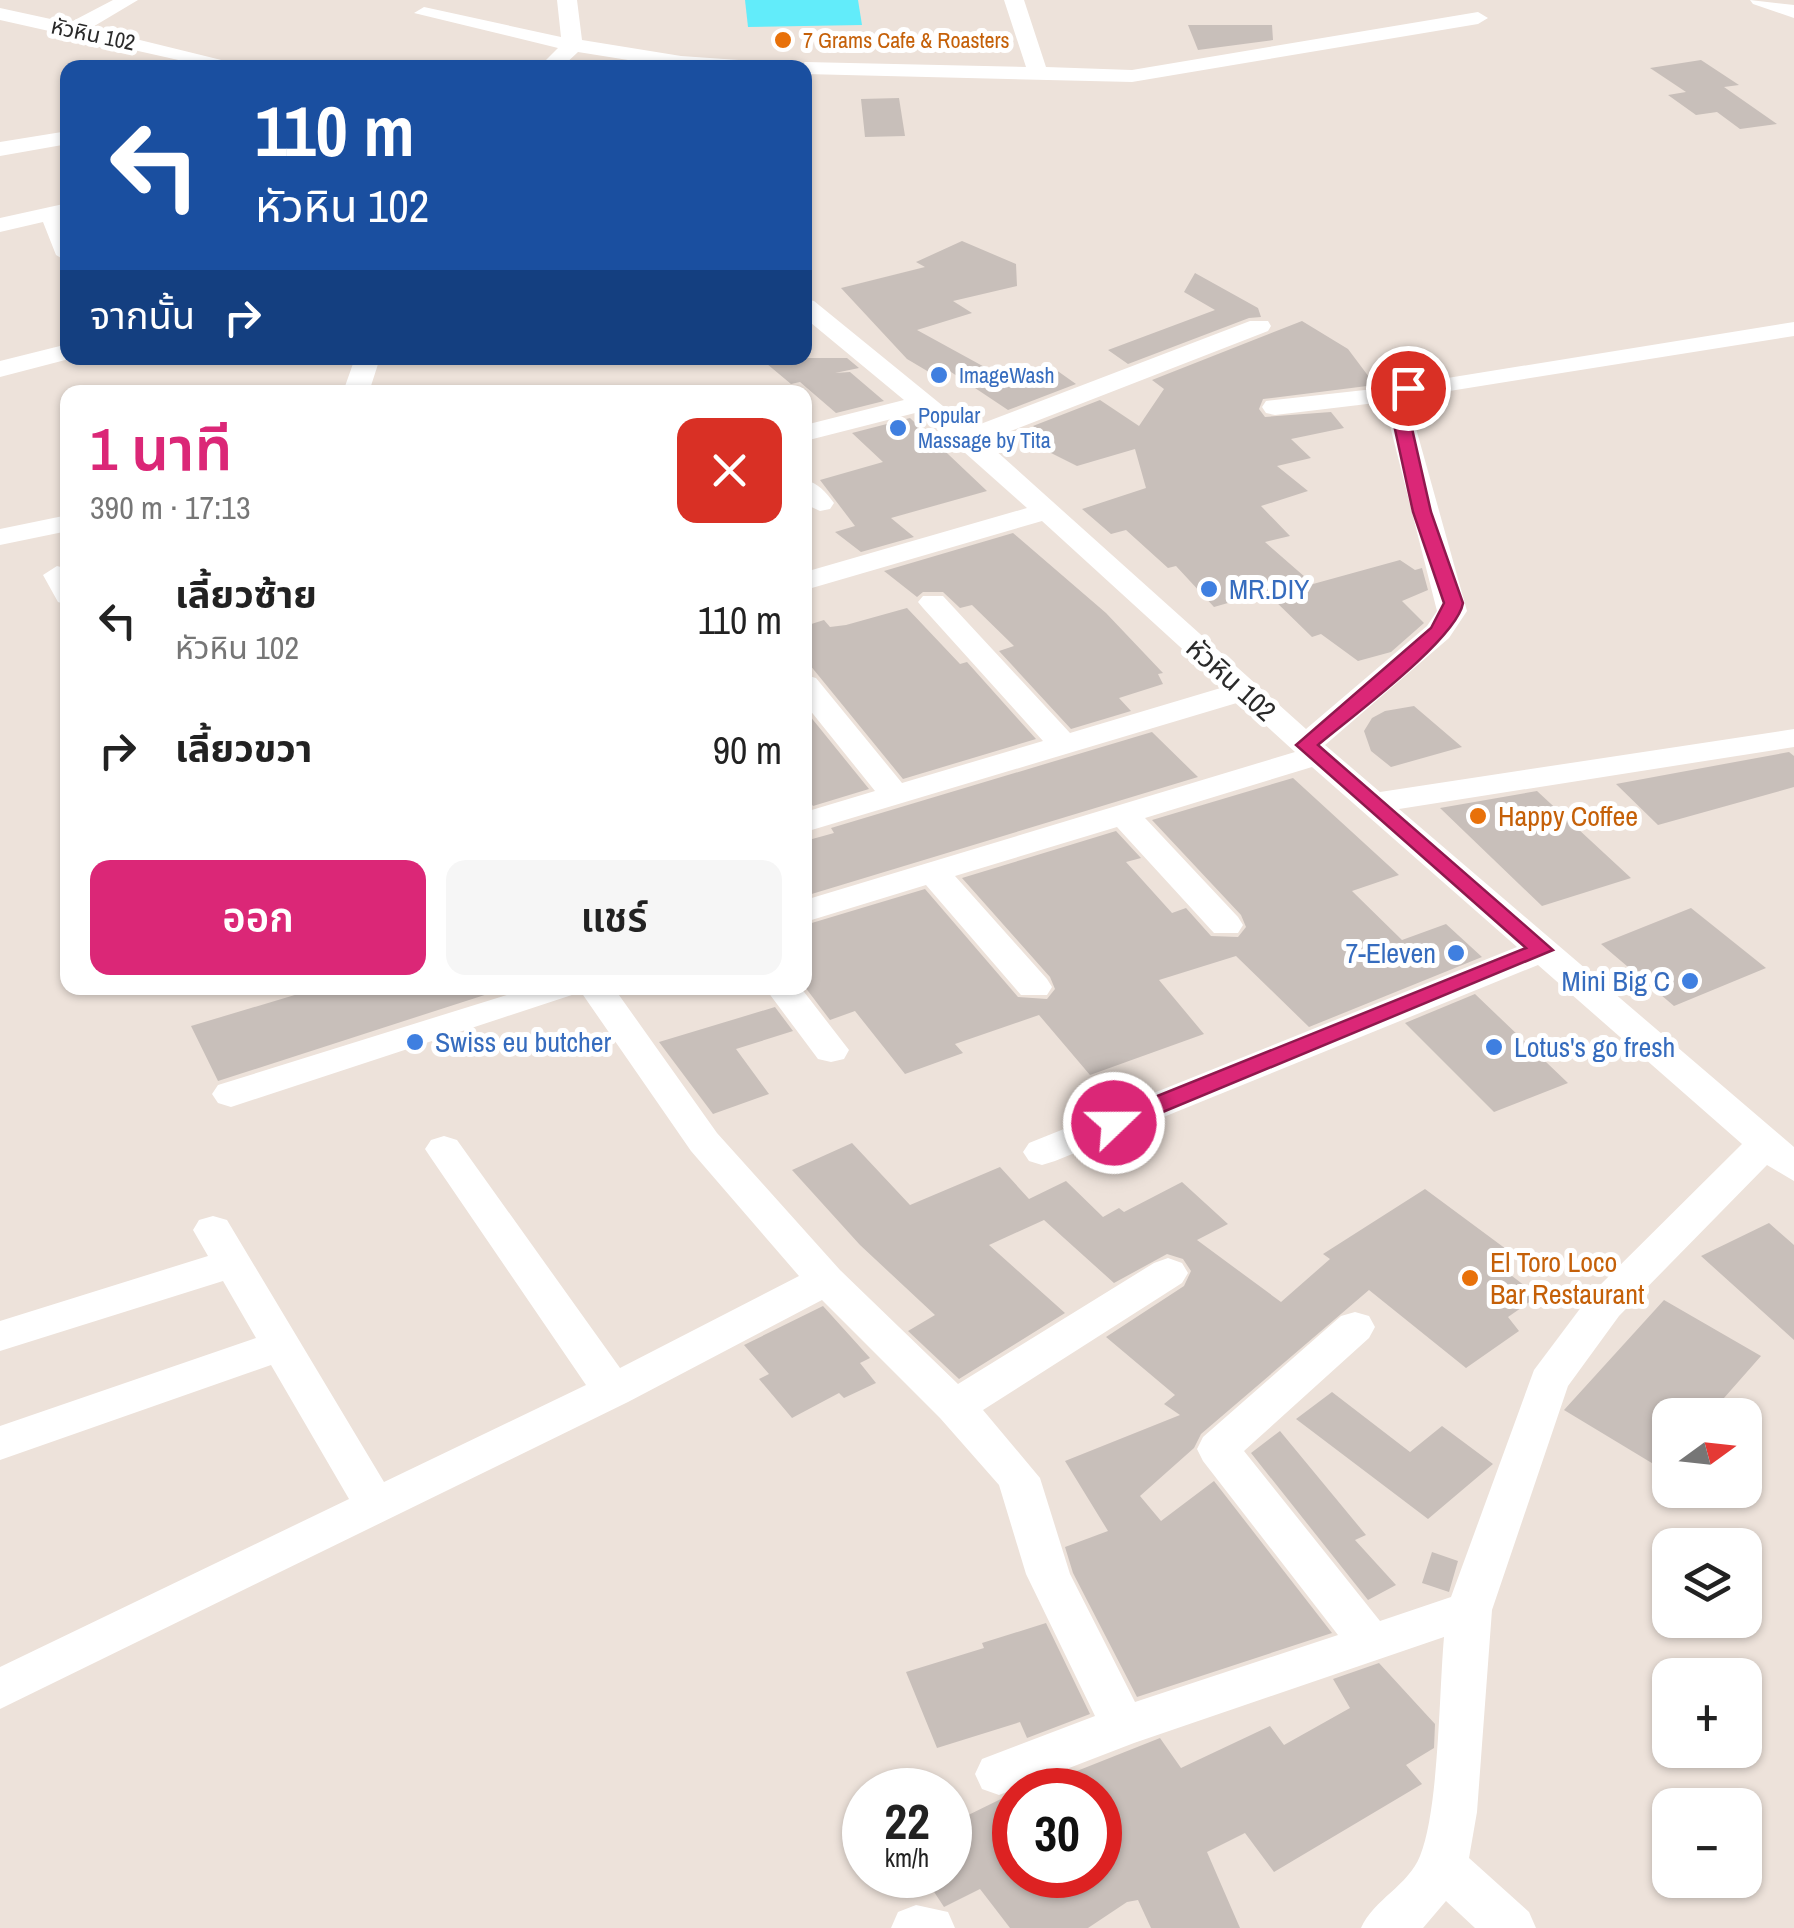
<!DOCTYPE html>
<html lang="th">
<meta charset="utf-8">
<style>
body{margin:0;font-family:"Archivo Narrow","Noto Sans Thai",sans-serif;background:#f6f6f6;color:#222;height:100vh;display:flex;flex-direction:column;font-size:38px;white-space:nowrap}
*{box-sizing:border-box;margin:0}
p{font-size:32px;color:#767676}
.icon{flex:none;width:55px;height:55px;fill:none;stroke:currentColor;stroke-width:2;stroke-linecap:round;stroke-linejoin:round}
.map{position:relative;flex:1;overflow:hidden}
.drawer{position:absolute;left:60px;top:385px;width:752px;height:610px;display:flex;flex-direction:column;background:#fff;border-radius:20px;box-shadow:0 2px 8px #0004}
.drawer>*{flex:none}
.hud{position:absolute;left:60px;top:60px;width:752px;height:305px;border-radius:20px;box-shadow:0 2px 8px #0004;background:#1a4fa0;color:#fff;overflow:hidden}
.needle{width:65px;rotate:75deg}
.tools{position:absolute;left:1652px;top:1398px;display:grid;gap:20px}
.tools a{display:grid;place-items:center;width:110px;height:110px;border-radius:20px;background:#fff;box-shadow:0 2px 8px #0004;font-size:50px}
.speed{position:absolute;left:842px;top:1768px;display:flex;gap:20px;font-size:50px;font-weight:700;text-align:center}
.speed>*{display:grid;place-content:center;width:130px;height:130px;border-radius:50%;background:#fff;box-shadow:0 2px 8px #0004;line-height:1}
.speed small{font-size:25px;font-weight:400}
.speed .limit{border:15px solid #d22;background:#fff;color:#111}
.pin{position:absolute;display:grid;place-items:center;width:85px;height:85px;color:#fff;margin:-42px;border:5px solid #fff;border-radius:50%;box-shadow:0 2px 10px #0007}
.me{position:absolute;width:110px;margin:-55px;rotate:68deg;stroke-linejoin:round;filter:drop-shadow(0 0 8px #0008)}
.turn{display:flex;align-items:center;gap:35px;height:210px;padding:0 30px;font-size:45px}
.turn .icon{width:130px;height:130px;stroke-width:2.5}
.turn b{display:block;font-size:70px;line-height:85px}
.then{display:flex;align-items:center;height:95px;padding:0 30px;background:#0003;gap:20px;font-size:38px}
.round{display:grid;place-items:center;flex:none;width:105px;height:105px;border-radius:20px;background:#f6f6f6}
.summary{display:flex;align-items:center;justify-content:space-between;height:170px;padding:0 30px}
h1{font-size:60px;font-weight:600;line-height:75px;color:#db2777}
.primary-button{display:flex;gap:20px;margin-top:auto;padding:20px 30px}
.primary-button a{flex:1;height:115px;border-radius:20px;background:#db2777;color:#fff;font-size:40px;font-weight:600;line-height:115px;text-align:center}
.primary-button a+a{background:#f6f6f6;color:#222}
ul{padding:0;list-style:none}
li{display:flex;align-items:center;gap:30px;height:130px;padding:0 30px}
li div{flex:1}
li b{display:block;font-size:38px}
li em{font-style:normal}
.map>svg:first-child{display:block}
.water{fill:#62ecfa}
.building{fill:#c8bfba}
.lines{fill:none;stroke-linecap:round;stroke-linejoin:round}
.minor{fill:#fff;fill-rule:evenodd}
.route{fill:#db2777;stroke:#8e194d;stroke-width:2.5}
.food-dot{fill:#e8710a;stroke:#fff;stroke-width:4}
.shop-dot{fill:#3f7fe0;stroke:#fff;stroke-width:4}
.labels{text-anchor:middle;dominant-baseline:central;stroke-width:10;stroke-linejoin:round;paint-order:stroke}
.far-street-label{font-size:22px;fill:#2a2a2a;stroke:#fff}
.far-food-label{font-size:22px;fill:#c56008;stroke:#fff;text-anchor:start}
.far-shop-label{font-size:22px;fill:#366cbe;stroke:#fff;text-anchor:start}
.shop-label{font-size:28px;fill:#366cbe;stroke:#fff;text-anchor:start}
.street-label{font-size:28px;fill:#2a2a2a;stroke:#fff}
.food-label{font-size:28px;fill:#c56008;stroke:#fff;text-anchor:start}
</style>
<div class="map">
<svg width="1794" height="1928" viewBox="0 0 1794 1928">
<rect width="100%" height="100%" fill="#ede2da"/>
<path class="water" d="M745 0H858L862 25 748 27Z"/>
<path class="building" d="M1188 25H1272L1273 40 1198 50Z
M1701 60 1739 85 1724 87 1777 124 1740 129 1717 112 1696 115 1668 95 1686 92 1650 68Z
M899 98 905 136 865 137 861 99Z
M962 241 1016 264 1017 286 953 301 972 313 917 330 1010 381 1052 367 1076 384 1008 410 948 370 934 375 907 359 841 288 925 267 916 262Z
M1195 273 1258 308 1261 317 1249 318 1128 364 1108 350 1215 310 1184 292Z
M1302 321 1348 349 1375 385 1263 399 1259 409 1265 417 1331 412 1344 428 1291 439 1311 458 1277 466 1308 491 1261 506 1290 536 1265 542 1313 584 1400 560 1415 570 1422 568 1428 590 1402 601 1424 623 1391 652 1358 661 1321 634 1312 637 1266 592 1214 607 1176 566 1168 568 1126 530 1111 534 1082 509 1146 488 1135 449 1077 466 1021 438 1040 431 1033 426 1100 400 1139 426 1164 389 1152 380Z
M760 358H847L859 368 835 373 850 372 884 401 836 413 800 382 791 384Z
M910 418 987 491 891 518 914 537 861 552 835 532 855 526 820 480 883 462 852 433Z
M1013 533 1106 613 1163 673 1158 674 1163 684 1119 698 1131 711 1071 729 999 651 1014 646 972 605 960 608 943 592H923L917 597 884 571Z
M907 608 960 664 967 662 1036 739 903 779 805 659V626L824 620 830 627 846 625Z
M1414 706 1462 747 1391 767 1371 751 1364 731 1372 718 1385 711Z
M805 710 869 789 813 806 805 796Z
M1152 732 1198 777 805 896V841L834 833 831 828Z
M1789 752 1794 756V787L1658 825 1616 784Z
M1293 778 1399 875 1352 891 1402 940 1446 924 1482 957 1309 1027 1236 956 1159 980 1204 1034 1090 1075 1039 1015 955 1044 963 1053 905 1074 855 1011 830 1020 805 987V925L925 889 1018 997 1047 999 1055 989 1050 977 962 878 1116 831 1141 858 1126 862 1172 913 1186 908 1211 936 1238 937 1246 927 1241 915 1152 820Z
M1537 791 1631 878 1542 906 1440 808Z
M1691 908 1766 968 1674 1006 1601 944Z
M318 988H497V991L218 1081 191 1026Z
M1475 994 1568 1083 1494 1112 1405 1023Z
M775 1007 793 1031 736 1049 769 1094 713 1114 659 1042Z
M852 1143 910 1205 1000 1167 1029 1199 1066 1181 1103 1217 1119 1208 1124 1212 1182 1182 1228 1224 1197 1240 1281 1302 1330 1259 1323 1254 1425 1189 1506 1249 1490 1259 1538 1296 1508 1317 1519 1331 1466 1368 1369 1290 1201 1434 1194 1448 1140 1496 1161 1521 1214 1481 1332 1633 1137 1697 1073 1573 1065 1547 1108 1531 1065 1461 1180 1415 1164 1404 1175 1395 1106 1337 1184 1286 1191 1271 1183 1259 1167 1254 1114 1283 1044 1220 989 1245 1065 1313 959 1379 908 1331 935 1315 860 1245 792 1170Z
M1769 1223 1794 1245V1340L1701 1256Z
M1664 1300 1761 1356 1709 1415H1670V1474L1564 1410Z
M823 1306 870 1358 860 1363 876 1383 844 1398 839 1393 792 1418 759 1379 769 1374 744 1345Z
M1332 1392 1410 1452 1442 1426 1493 1464 1428 1519 1296 1419Z
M1280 1431 1366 1535 1355 1540 1396 1585 1368 1600 1251 1453Z
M1432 1552 1458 1561 1449 1592 1422 1583Z
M1046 1623 1090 1714 1027 1738 1020 1722 937 1748 906 1672 984 1648 982 1643Z
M1379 1663 1435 1724 1434 1748 1406 1765 1422 1784 1274 1872 1245 1833 1207 1852 1240 1928H1151L1138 1900 1127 1902 1088 1928H1010L980 1889 944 1907 923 1875H950V1824L1005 1797 1015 1810V1875H1100V1790H1029L1160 1738 1181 1768 1270 1726 1284 1745 1350 1708 1333 1679Z"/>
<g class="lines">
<path class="minor" d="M113 0H138L91 28 254 68H214L0 20V8L69 23Z
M557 0H577L582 40 681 56 769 62 779 68H678L578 52 561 68H538L558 48 414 13 424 7 561 37Z
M1004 0H1024L1046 67 1132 70 1478 12 1488 18 1478 24 1132 82 805 74V68H795L805 62 1026 67Z
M1750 0 1794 5V18L1753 4Z
M68 131V144L0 156V142Z
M68 203V262L56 255 43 222 0 232V218Z
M805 299 814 301 970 428 1250 321H1268L1271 326 1268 331 985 441 1306 729 1427 626 1437 611 1384 402 1275 415 1266 413 1262 407 1266 401 1392 387 1794 322V336L1412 397V414L1467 611 1449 638 1325 745 1380 792 1794 729V747L1399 809 1794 1147V1181L1767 1165 1619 1316 1568 1386 1492 1610 1477 1812 1469 1858 1529 1912 1536 1928H1475L1446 1901 1423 1928H1361C1374 1899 1408 1886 1420 1856 1439 1810 1439 1692 1444 1637L1134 1743 999 1795 982 1789 975 1774 982 1759 1095 1716 1026 1574 999 1485 940 1418 822 1300 628 1402 0 1709V1667L349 1499 271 1365 0 1460V1426L256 1338 223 1281 0 1351V1321L208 1256 193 1230 199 1220 213 1216 227 1220 384 1482 586 1385 431 1158 425 1149 431 1140 444 1136 457 1140 620 1368 799 1276 691 1151 581 992 231 1107 218 1103 212 1094 218 1085 529 988H614L717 1133 840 1270 958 1384 1154 1263 1168 1258 1182 1263 1188 1273 1182 1283 983 1410 1040 1478 1070 1574 1135 1702 1338 1635 1203 1461 1197 1449 1203 1437 1341 1316 1355 1312 1369 1316 1375 1327 1369 1338 1244 1451 1380 1621 1451 1597 1534 1370 1591 1294 1742 1144 1538 965 1055 1161 1042 1165 1029 1161 1023 1152 1029 1143 1517 947 1312 767 1145 818 1238 917 1243 925 1238 933H1214L1117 827 955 876 1047 979 1052 987 1047 995H1021L926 885 805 922V900L1295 752 1240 702 805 832V812L875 791 805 704V675L816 678 902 783 1043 741 923 608 918 602 923 596H943L1070 733 1224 687 1042 521 805 590V572L1027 508 919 412 805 441V425L904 400 805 318Z
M68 344V358H73L0 377V361Z
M355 358H380L369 392H343Z
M805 480C818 483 826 492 834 503L830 509 820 511 805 504Z
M68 515V531L0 545V529Z
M57 566 68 569V605L58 602 43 575Z
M765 988H801L849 1050 844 1059 831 1062 818 1059Z
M916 1905 948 1912 955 1928H891L898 1912Z"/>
</g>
<path class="route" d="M1408 383 1416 388 1406 402 1431 512 1463 603C1457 639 1350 718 1318 745L1553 950 1122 1129H1105L1102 1123 1105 1117 1526 948 1296 745 1431 628 1444 603 1413 512 1389 402Z"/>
<g class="food-dot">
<circle cx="783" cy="40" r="10"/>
<circle cx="1478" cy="816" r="10"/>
<circle cx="1470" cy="1278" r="10"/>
</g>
<g class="shop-dot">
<circle cx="939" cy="375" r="10"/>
<circle cx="898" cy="428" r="10"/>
<circle cx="1209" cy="589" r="10"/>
<circle cx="1456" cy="953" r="10"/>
<circle cx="1690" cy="981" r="10"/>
<circle cx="415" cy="1042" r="10"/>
<circle cx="1494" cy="1047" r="10"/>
</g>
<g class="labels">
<g class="far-street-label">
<text transform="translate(93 34) rotate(12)">หัวหิน 102</text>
</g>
<g class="far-food-label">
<text x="803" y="40">7 Grams Cafe &amp; Roasters</text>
</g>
<g class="far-shop-label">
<text x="959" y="375">ImageWash</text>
<text x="918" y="415">Popular<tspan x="918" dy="25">Massage by Tita</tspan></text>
</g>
<g class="shop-label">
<text x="1229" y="589">MR.DIY</text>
<text x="1436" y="953" text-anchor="end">7-Eleven</text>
<text x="1670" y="981" text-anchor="end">Mini Big C</text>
<text x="435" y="1042">Swiss eu butcher</text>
<text x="1514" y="1047">Lotus's go fresh</text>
</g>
<g class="street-label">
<text transform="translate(1231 679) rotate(42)">หัวหิน 102</text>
</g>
<g class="food-label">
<text x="1498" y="816">Happy Coffee</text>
<text x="1490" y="1262">El Toro Loco<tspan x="1490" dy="32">Bar Restaurant</tspan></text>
</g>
</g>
</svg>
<div class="tools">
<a><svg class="needle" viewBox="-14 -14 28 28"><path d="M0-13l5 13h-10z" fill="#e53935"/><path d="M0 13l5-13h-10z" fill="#767676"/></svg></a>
<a><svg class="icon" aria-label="layers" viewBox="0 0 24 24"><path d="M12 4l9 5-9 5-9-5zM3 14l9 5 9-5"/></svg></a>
<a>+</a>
<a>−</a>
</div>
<div class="speed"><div>22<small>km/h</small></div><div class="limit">30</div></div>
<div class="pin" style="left:1408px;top:388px;background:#d93025"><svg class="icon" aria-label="arrive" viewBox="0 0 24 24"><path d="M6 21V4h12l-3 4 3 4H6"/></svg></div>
<svg class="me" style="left:1114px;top:1123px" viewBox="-20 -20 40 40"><circle r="17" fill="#db2777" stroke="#fff" stroke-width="3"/><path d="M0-11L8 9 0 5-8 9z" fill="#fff"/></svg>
<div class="hud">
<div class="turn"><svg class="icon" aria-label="left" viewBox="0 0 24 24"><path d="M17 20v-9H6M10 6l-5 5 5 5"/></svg><div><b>110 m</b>หัวหิน 102</div></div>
<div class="then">จากนั้น<svg class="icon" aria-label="right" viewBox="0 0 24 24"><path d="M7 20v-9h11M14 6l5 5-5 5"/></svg></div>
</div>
<section class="drawer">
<div class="summary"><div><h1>1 นาที</h1><p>390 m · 17:13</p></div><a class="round" style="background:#d93025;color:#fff"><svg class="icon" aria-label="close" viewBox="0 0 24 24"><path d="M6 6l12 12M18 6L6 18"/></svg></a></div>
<ul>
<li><svg class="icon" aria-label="left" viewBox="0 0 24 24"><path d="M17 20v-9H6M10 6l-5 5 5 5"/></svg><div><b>เลี้ยวซ้าย</b><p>หัวหิน 102</p></div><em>110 m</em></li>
<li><svg class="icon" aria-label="right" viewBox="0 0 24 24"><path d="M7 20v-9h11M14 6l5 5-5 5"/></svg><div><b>เลี้ยวขวา</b></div><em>90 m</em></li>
</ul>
<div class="primary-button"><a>ออก</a><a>แชร์</a></div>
</section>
</div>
